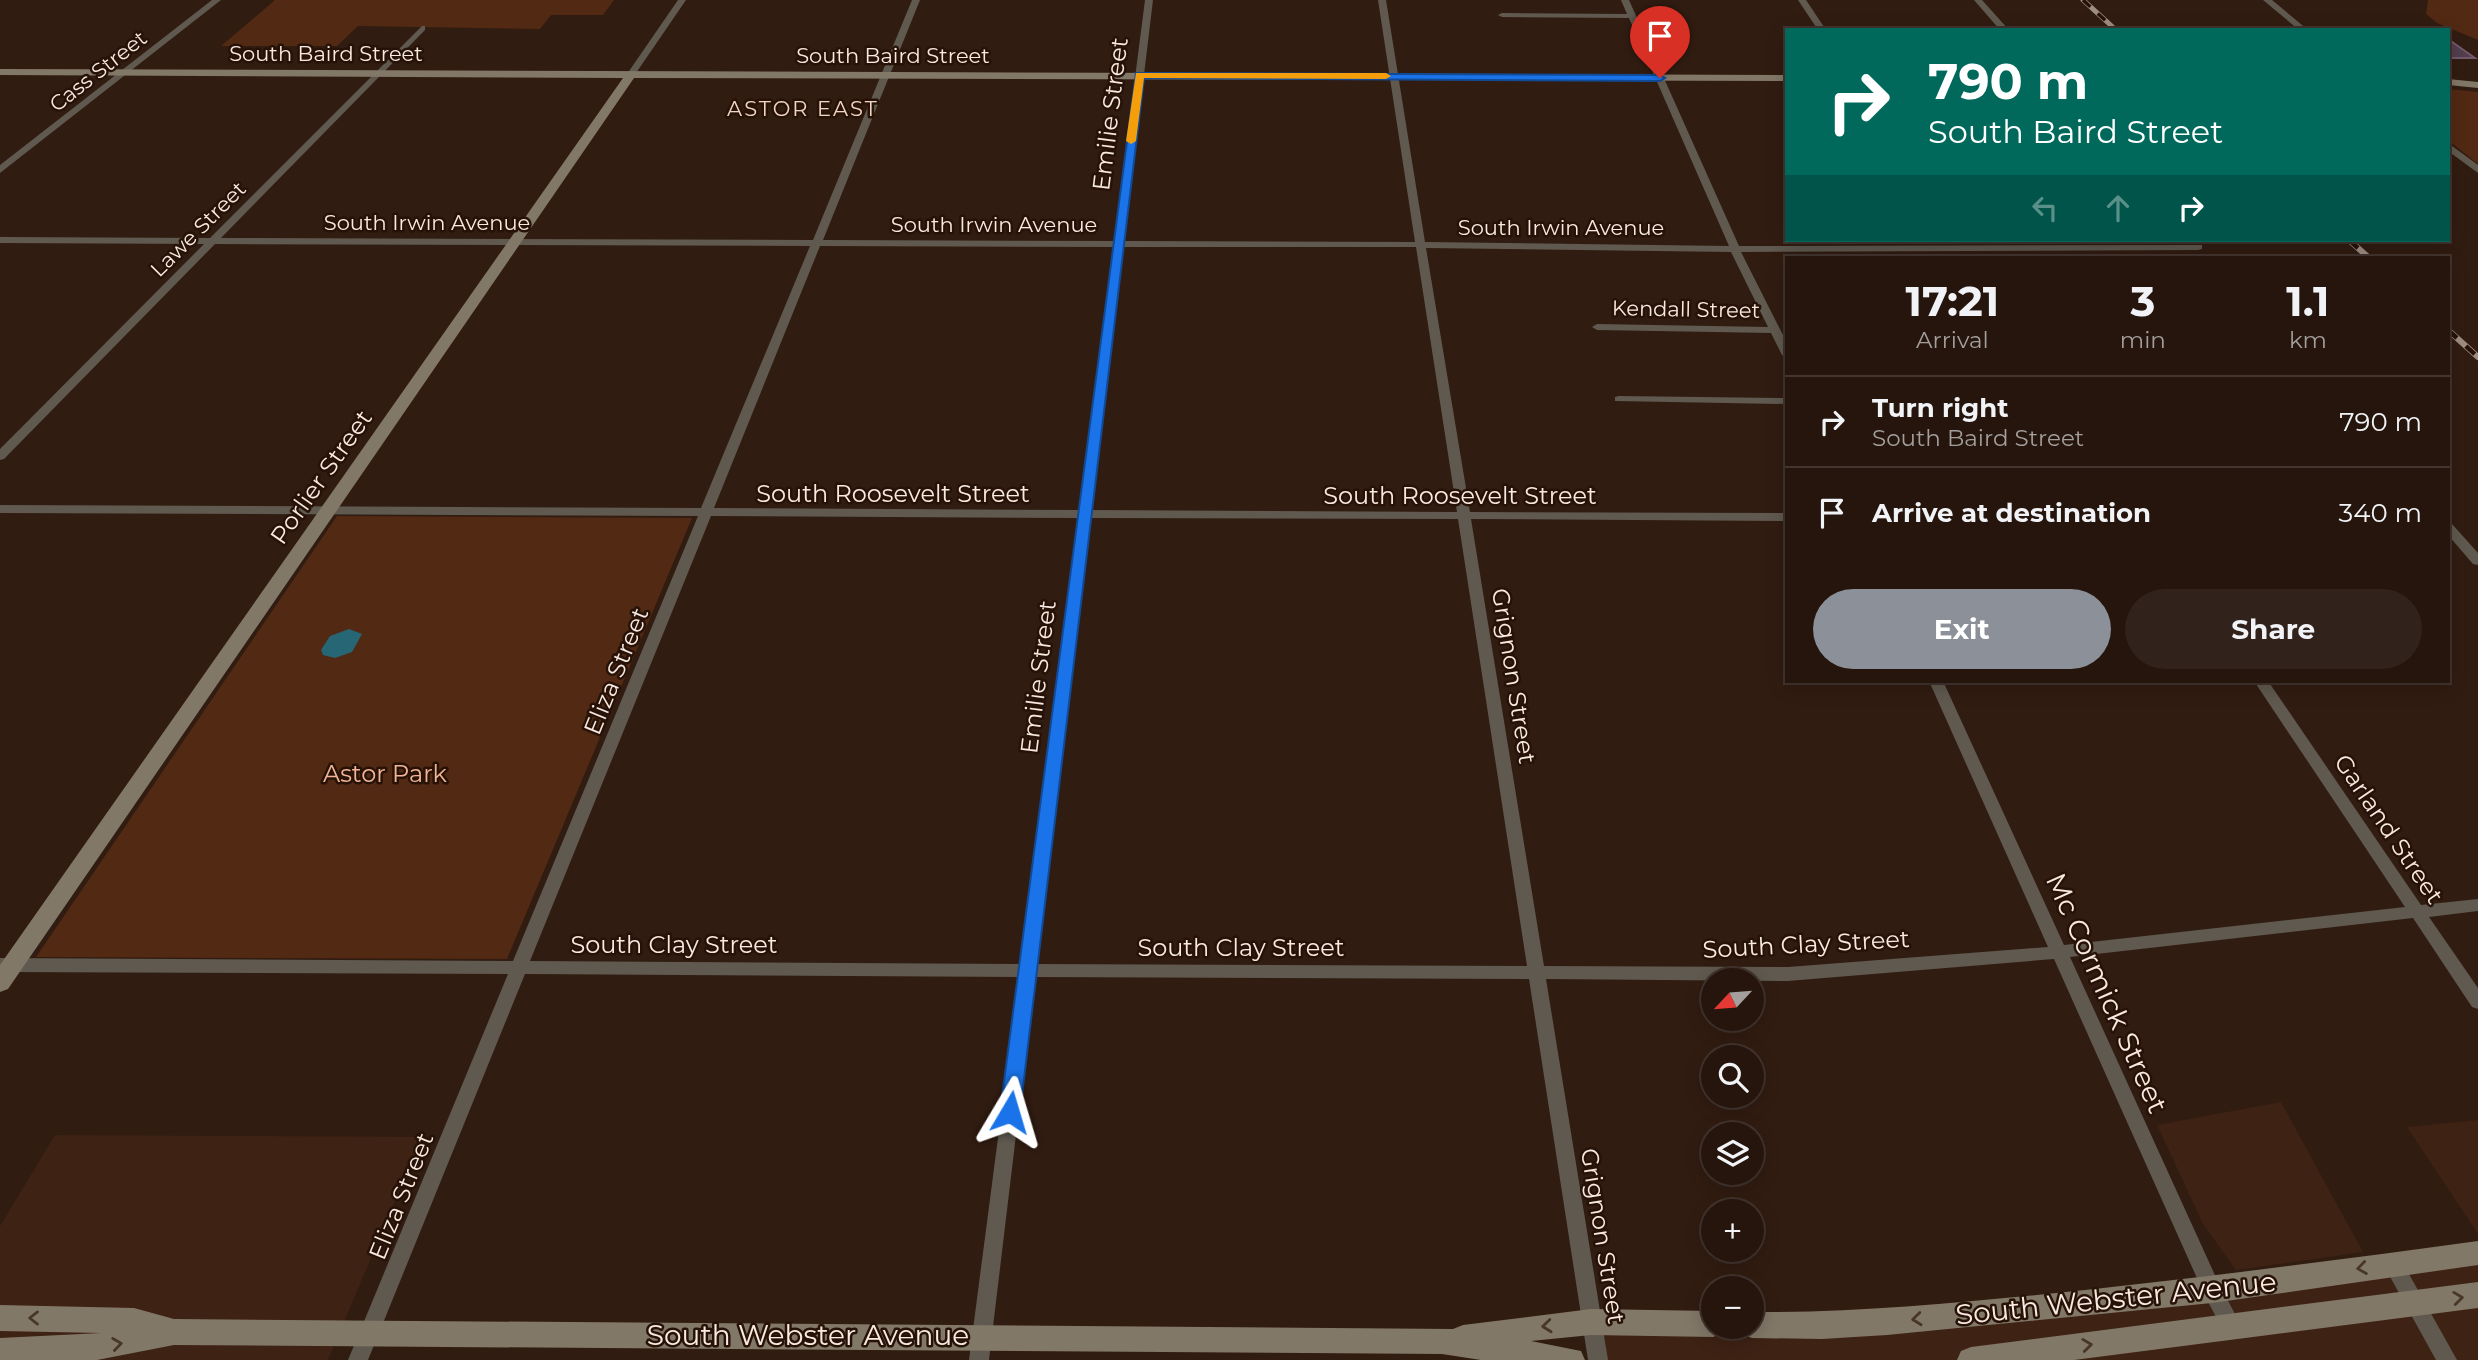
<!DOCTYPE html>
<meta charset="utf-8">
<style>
body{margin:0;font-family:Montserrat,sans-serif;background:#31221b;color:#f1f3f6;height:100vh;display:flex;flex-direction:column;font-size:26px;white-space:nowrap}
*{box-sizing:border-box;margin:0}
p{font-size:23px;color:#a39f9d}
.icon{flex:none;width:38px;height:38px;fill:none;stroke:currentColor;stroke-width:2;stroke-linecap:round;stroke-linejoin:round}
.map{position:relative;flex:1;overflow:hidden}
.drawer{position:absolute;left:1785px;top:256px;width:665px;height:427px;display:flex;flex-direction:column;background:#25150d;border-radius:0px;box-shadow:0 4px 18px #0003,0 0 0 2px #42342e}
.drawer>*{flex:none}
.top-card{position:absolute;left:1785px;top:28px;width:665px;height:214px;border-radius:0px;box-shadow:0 4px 18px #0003,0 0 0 2px #42342e;background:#00695c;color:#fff;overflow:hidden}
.needle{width:46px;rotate:244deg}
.fabs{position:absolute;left:1701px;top:968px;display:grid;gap:14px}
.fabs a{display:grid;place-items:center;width:63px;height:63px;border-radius:50%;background:#25150d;box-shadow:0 4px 18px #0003,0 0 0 2px #42342e;font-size:35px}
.pin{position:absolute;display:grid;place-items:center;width:60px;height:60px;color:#fff;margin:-72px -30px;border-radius:50% 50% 50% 0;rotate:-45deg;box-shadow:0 0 7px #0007}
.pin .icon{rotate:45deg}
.me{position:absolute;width:77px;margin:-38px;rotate:7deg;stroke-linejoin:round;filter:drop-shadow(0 0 5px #0008)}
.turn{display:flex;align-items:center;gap:24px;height:147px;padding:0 28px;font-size:32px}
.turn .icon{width:91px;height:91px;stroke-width:2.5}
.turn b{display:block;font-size:49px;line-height:60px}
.lanes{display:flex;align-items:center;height:66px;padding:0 28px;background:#0003;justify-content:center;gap:35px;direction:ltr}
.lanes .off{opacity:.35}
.eta{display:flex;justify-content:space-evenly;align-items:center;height:119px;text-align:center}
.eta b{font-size:42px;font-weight:700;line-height:49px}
.cta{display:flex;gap:14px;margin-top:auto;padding:14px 28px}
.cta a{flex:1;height:80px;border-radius:42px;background:#8c9099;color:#fff;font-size:28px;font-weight:700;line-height:80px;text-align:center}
.cta a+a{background:#31221b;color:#f1f3f6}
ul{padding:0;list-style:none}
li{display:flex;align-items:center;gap:21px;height:91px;padding:0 28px;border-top:2px solid #42342e}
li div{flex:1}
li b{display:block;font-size:26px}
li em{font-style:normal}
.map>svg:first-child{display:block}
.built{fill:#3e2214}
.green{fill:#522913}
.water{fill:#276674}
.building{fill:#533e4e;stroke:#715a6c;stroke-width:2}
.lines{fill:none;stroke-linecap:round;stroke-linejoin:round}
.street{fill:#5f594f;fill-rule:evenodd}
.secondary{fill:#827868;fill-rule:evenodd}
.rail-far1-casing{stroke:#9e8d83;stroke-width:5}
.rail-casing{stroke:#9e8d83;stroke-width:6}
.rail-far1{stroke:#271208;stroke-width:3.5;stroke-dasharray:10;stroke-linecap:butt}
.rail{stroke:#271208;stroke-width:4.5;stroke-dasharray:12;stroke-linecap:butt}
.oneway{stroke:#47362a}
.route{fill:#1a73e8;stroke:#114b97;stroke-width:2}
.slow{fill:#f59e0b}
.labels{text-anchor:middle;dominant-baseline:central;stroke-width:5;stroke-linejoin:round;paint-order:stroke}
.far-street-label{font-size:21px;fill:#f8e9e1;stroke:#271208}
.far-neighbourhood-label{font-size:21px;letter-spacing:2px;fill:#f2d4c5;stroke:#271208}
.street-label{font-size:24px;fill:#f8e9e1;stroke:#271208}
.park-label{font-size:24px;fill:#f3b495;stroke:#271208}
.near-street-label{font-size:28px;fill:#f8e9e1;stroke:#271208}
</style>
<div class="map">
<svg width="2478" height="1360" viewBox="0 0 2478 1360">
<rect width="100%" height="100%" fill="#311c11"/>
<path class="built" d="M2281 1102 2363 1252 2236 1270 2203 1224 2157 1125Z
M2478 1120V1234L2407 1127Z
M55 1135 422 1137 328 1360H0V1226Z
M2478 1253V1360H1598L1591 1322 1713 1324V1326H1822Z"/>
<path class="green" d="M275 0H614L603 15H551L540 29 358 26 337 46H221Z
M2428 0H2478V40L2437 23 2426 14Z
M2448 89 2478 92V164L2448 140Z
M337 516 692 518 507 959 36 957Z"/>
<path class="water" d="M349 629 362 634 352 652 335 658 323 655 321 650 330 636Z"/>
<path class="building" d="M2448 39 2475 58H2448Z"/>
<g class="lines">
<path class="street" d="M212 0H221L0 173V165Z
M678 0H686L634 76H628L627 74Z
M912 0H920L823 240 1114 241 1145 0H1153L1124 241 1415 242 1378 0H1386L1425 242 1729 246 1629 18 1502 17 1498 15 1502 13 1627 14 1621 0H1629L1739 246 2202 245V249L2198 250 1741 252 1787 343V358L1782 355 1771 333 1597 330 1592 327 1597 324 1768 327 1731 252 1426 248 1470 512 1787 513V521L1471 519 1544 966 1788 967 2048 947 1929 681H1943L2064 945 2405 907 2254 681H2268L2421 905 2478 899V911L2429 917 2478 988V1009L2472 1007 2413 918 2070 957 2219 1284 2242 1327 2239 1334 2232 1336 2225 1334 2205 1296 2054 959 1788 981 1546 979 1608 1360H1588L1529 979 1035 977 989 1360H969L1019 977 525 974 368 1360H348L508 974 0 972V958L513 961 698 516 0 513V505L701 508 810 246 215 244 4 459 0 460V449L204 244 0 243V237L210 238 422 26H425V30L221 238 813 240ZM820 246 1113 247 1079 510 714 508ZM1123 247H1416L1457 512 1091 510ZM711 516 1078 518 1020 964 530 961ZM1091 518 1458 519 1527 966 1037 964Z
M1798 0H1806L1826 30H1818Z
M1974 0H1982L2009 30H2000Z
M2263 0H2272L2308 30H2299Z
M2448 143 2478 165V173L2448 151Z
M1619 396 1787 398V404L1615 401V397Z
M2448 523 2452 524 2478 553V565L2473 564 2448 535Z
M2393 1255 2400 1258 2457 1360H2436L2383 1264 2386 1258Z"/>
<path class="secondary" d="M0 69 1787 75V81L634 78 8 989 0 992V965L623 78 0 75Z
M2448 79 2478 82V88L2448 85Z
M2478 1241V1265L2212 1303 1887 1335 1822 1339 1752 1338 1742 1334 1739 1326H1752V1312C1848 1313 1942 1304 2037 1295 2185 1280 2331 1261 2478 1241Z
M2478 1282V1308L2074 1360H1957L1961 1351 1971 1347Z
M0 1305 134 1308 174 1319 1453 1329 1463 1325 1591 1309 1713 1311V1326H1726L1723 1333 1713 1337 1591 1335 1531 1341 1581 1351 1585 1360H1481L1442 1354 174 1345 97 1360H0V1338L101 1333 0 1331Z"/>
<g class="rail-far1-casing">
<path id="rail-far1" d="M2083 0 2116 30"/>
</g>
<g class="rail-casing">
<path id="rail" d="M2349 240 2368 257
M2448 330 2478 357"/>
</g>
<use href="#rail-far1" class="rail-far1"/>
<use href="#rail" class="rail"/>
</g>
<defs><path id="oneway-chevron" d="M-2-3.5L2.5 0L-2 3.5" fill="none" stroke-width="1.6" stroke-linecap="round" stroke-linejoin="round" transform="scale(1.75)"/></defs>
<g class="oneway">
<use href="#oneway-chevron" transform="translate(2362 1268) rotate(172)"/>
<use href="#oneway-chevron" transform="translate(2458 1298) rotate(-7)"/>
<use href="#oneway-chevron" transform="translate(34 1318) rotate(-180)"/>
<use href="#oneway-chevron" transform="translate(1917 1319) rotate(174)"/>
<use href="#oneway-chevron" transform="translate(1547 1326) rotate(174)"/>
<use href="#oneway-chevron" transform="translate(117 1344) rotate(-8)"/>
<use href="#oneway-chevron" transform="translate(2087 1345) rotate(-7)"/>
</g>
<path class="route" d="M1136 73 1660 75 1665 78 1660 81 1144 78 1020 1112 1017 1118 1010 1121 1003 1118 1000 1112Z"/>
<path class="slow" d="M1136 73H1386L1391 76 1386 79 1144 78 1136 141 1131 144 1126 141Z"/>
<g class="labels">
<g class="far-street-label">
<text x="326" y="53">South Baird Street</text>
<text x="893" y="55">South Baird Street</text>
<text transform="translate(98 71) rotate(-38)">Cass Street</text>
<text x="427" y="222">South Irwin Avenue</text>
<text x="994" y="224">South Irwin Avenue</text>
<text x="1561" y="227">South Irwin Avenue</text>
<text transform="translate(198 229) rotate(-45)">Lawe Street</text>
<text transform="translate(1686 309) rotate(1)">Kendall Street</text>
</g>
<g class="far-neighbourhood-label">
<text x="803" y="108">ASTOR EAST</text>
</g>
<g class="street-label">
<text transform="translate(1110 114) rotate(-83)">Emilie Street</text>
<text transform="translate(321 477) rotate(-55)">Porlier Street</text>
<text x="893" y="493">South Roosevelt Street</text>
<text x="1460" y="495">South Roosevelt Street</text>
<text transform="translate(616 671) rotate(-68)">Eliza Street</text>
<text transform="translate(1514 676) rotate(81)">Grignon Street</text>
<text transform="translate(1038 677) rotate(-83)">Emilie Street</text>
<text transform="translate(2389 829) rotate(56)">Garland Street</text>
<text x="674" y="944">South Clay Street</text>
<text transform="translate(1806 944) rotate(-3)">South Clay Street</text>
<text x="1241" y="947">South Clay Street</text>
<text transform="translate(401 1196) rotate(-68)">Eliza Street</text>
<text transform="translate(1603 1236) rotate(81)">Grignon Street</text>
</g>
<g class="park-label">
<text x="385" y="773">Astor Park</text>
</g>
<g class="near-street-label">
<text transform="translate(2107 993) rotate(66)">Mc Cormick Street</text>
<text transform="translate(2116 1298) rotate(-6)">South Webster Avenue</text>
<text x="808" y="1335">South Webster Avenue</text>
</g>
</g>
</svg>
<div class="fabs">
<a><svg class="needle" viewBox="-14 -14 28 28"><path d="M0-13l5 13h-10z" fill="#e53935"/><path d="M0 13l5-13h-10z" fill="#a39f9d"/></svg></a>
<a><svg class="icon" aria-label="search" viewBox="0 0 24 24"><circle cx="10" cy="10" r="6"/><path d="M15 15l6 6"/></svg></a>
<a><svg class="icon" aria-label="layers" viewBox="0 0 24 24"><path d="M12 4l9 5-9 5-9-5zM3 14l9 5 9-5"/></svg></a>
<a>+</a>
<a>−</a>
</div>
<div class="pin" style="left:1660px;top:78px;background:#d93025"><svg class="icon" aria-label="arrive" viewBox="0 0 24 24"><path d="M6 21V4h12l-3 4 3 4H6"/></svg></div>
<svg class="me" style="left:1010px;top:1112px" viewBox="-20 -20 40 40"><path d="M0-17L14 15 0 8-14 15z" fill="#1a73e8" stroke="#fff" stroke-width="4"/></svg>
<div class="top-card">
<div class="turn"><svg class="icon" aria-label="right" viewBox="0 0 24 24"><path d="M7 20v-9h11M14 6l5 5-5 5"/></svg><div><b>790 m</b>South Baird Street</div></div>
<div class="lanes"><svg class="icon off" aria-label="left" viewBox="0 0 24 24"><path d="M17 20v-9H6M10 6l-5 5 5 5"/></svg><svg class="icon off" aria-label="ahead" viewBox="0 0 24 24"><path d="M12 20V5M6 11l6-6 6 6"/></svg><svg class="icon" aria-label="right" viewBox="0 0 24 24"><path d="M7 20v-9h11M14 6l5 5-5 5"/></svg></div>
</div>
<section class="drawer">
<div class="eta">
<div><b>17:21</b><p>Arrival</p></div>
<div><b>3</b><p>min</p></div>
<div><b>1.1</b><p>km</p></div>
</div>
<ul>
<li><svg class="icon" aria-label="right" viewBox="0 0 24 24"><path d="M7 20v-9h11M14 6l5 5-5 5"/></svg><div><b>Turn right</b><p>South Baird Street</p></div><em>790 m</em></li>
<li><svg class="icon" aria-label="arrive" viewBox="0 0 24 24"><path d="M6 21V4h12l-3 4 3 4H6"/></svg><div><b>Arrive at destination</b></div><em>340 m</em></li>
</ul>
<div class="cta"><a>Exit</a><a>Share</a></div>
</section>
</div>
